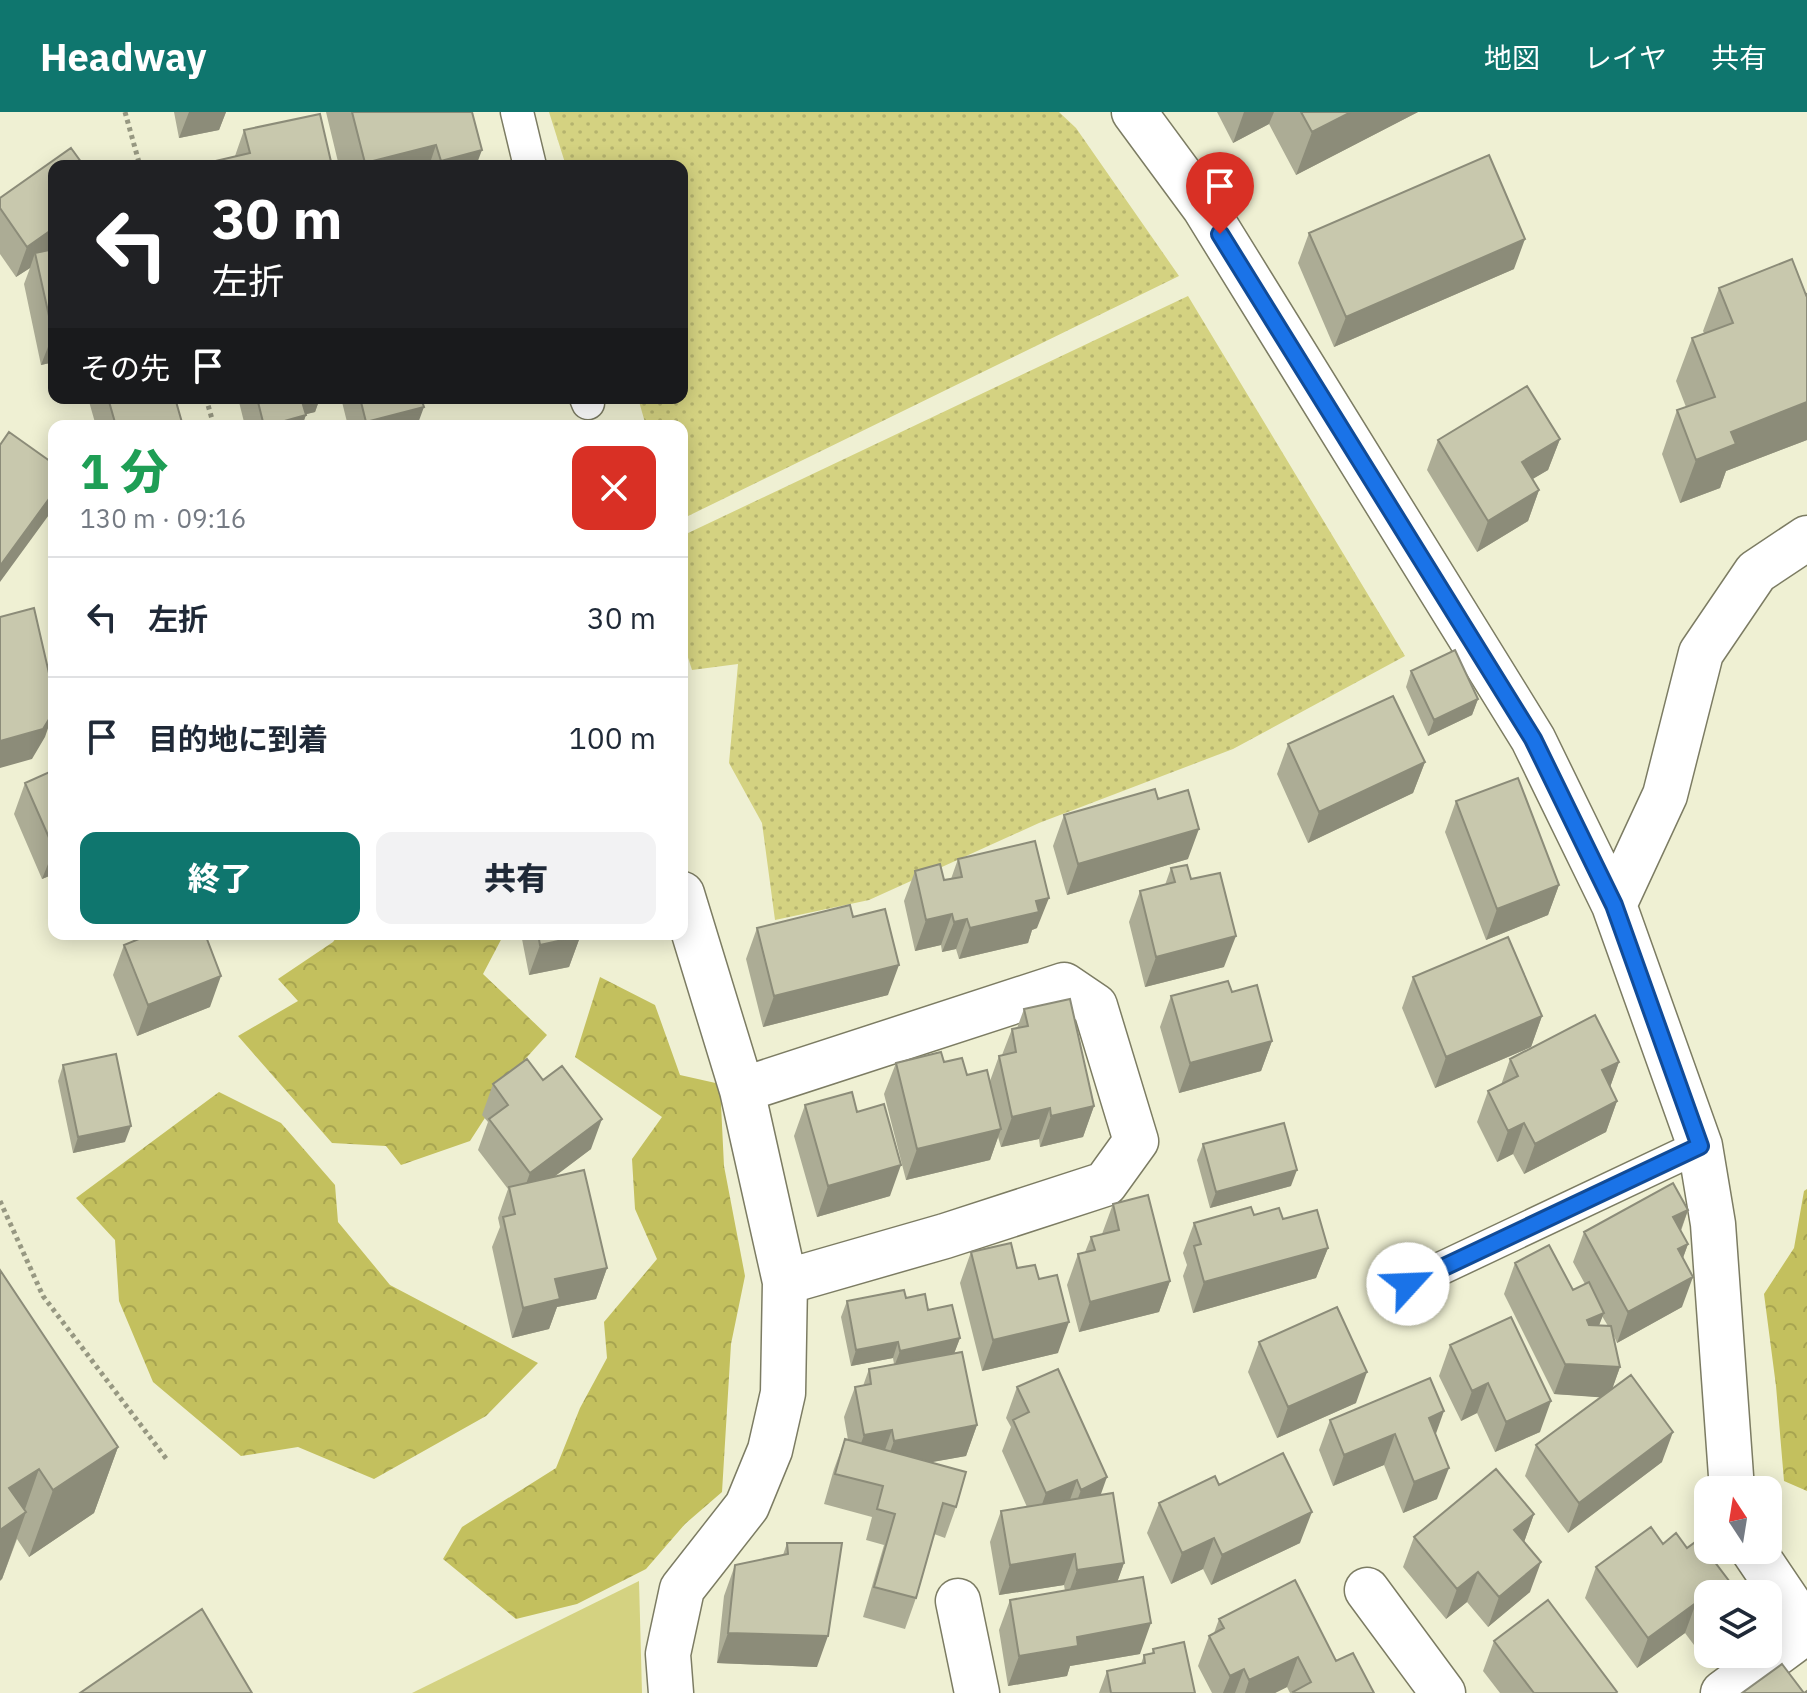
<!DOCTYPE html>
<html lang="ja">
<meta charset="utf-8">
<style>
body{margin:0;font-family:"IBM Plex Sans","Noto Sans JP",sans-serif;background:#f2f2f3;color:#1f2937;height:100vh;display:flex;flex-direction:column;font-size:30px;white-space:nowrap}
*{box-sizing:border-box;margin:0}
p{font-size:26px;color:#747a83}
.icon{flex:none;width:44px;height:44px;fill:none;stroke:currentColor;stroke-width:2;stroke-linecap:round;stroke-linejoin:round}
.map{position:relative;flex:1;overflow:hidden}
.sheet{position:absolute;left:48px;top:308px;width:640px;height:520px;display:flex;flex-direction:column;background:#fff;border-radius:16px;box-shadow:0 4px 20px #0003}
.sheet>*{flex:none}
.guide{position:absolute;left:48px;top:48px;width:640px;height:244px;border-radius:16px;box-shadow:0 4px 20px #0003;background:#202124;color:#fff;overflow:hidden}
.needle{width:52px;rotate:348deg}
.buttons{position:absolute;left:1694px;top:1364px;display:grid;gap:16px}
.buttons a{display:grid;place-items:center;width:88px;height:88px;border-radius:16px;background:#fff;box-shadow:0 4px 20px #0003;font-size:40px}
.pin{position:absolute;display:grid;place-items:center;width:68px;height:68px;color:#fff;margin:-82px -34px;border-radius:50% 50% 50% 0;rotate:-45deg;box-shadow:0 0 8px #0007}
.pin .icon{rotate:45deg}
.me{position:absolute;width:88px;margin:-44px;rotate:65deg;stroke-linejoin:round;filter:drop-shadow(0 0 6px #0008)}
.turn{display:flex;align-items:center;gap:28px;height:168px;padding:0 32px;font-size:36px}
.turn .icon{width:104px;height:104px;stroke-width:2.5}
.turn b{display:block;font-size:56px;line-height:68px}
.then{display:flex;align-items:center;height:76px;padding:0 32px;background:#0003;gap:16px;font-size:30px}
.round{display:grid;place-items:center;flex:none;width:84px;height:84px;border-radius:16px;background:#f2f2f3}
.overview{display:flex;align-items:center;justify-content:space-between;height:136px;padding:0 32px}
h1{font-size:48px;font-weight:800;line-height:60px;color:#1e9e55}
.cta{display:flex;gap:16px;margin-top:auto;padding:16px 32px}
.cta a{flex:1;height:92px;border-radius:16px;background:#0f766e;color:#fff;font-size:32px;font-weight:800;line-height:92px;text-align:center}
.cta a+a{background:#f2f2f3;color:#1f2937}
ul{padding:0;list-style:none}
li{display:flex;align-items:center;gap:24px;height:120px;padding:0 32px;border-top:2px solid #e0e1e3}
li div{flex:1}
li b{display:block;font-size:30px}
li em{font-style:normal}
header{display:flex;align-items:center;gap:48px;box-sizing:border-box;height:112px;padding:0 40px;background:#0f766e;color:#fff}
header strong{font-size:38px}
nav{display:flex;gap:44px;margin-inline-start:auto;font-size:28px}
.map>svg:first-child{display:block}
.grass{fill:url(#grass-dots)}
.forest{fill:url(#forest-crowns)}
.park{fill:#d4d281}
.lines{fill:none;stroke-linecap:round;stroke-linejoin:round}
.lane-casing{stroke:#7c7c63;stroke-width:35}
.street-casing{stroke:#7c7c63;stroke-width:47}
.path{stroke:#979882;stroke-width:5;stroke-dasharray:4 4;stroke-linecap:butt}
.lane{stroke:#fff;stroke-width:32}
.street{stroke:#fff;stroke-width:44}
.wall{fill:#acac95;fill-rule:evenodd}
.shaded-wall{fill:#8c8c79}
.building{fill:#c8c8ad;stroke:#8c8c79;stroke-width:2}
.route-casing{stroke:#114b97;stroke-width:20}
.route{stroke:#1a73e8;stroke-width:14}
</style>
<header>
<strong>Headway</strong>
<nav><a>地図</a><a>レイヤ</a><a>共有</a></nav>
</header>
<div class="map">
<svg width="1807" height="1581" viewBox="0 0 1807 1581">
<defs>
<pattern id="grass-dots" width="8" height="8" patternUnits="userSpaceOnUse" patternTransform="scale(2)"><rect width="8" height="8" fill="#d4d281"/><path d="M2 2h.1M6 6h.1" fill="none" stroke="#b5b36e" stroke-width="1.8" stroke-linecap="round"/></pattern>
<pattern id="forest-crowns" width="20" height="18" patternUnits="userSpaceOnUse" patternTransform="scale(2)"><rect width="20" height="18" fill="#c3c05e"/><path d="M2 6a3 3 0 1 1 6 0M12 15a3 3 0 1 1 6 0" fill="none" stroke="#a7a450"/></pattern>
</defs>
<rect width="100%" height="100%" fill="#eff0d3"/>
<path class="grass" d="M549 0H1059L1076 16 1179 164 682 407V314H646L638 286H682V54H566Z
M1188 184 1405 544 1233 637 1039 711 869 788 775 808 762 711 729 651 738 552 692 558 682 527V433L686 422Z"/>
<path class="forest" d="M339 822H504L483 862 547 923 518 955 470 1029 401 1053 386 1034 332 1031 238 924 298 889 278 867 333 830Z
M600 865 655 893 680 963 720 972 724 1054 745 1164 731 1232 722 1380 685 1412 646 1457 577 1492 516 1507 443 1447 462 1415 556 1356 580 1296 607 1246 604 1210 657 1147 635 1097 632 1047 662 1005 575 945Z
M219 980 281 1011 335 1073 338 1110 390 1173 538 1251 486 1304 374 1367 298 1335 241 1344 153 1270 119 1189 115 1128 76 1086Z
M1807 1077V1379L1784 1369 1776 1274 1764 1182 1794 1136 1804 1079Z"/>
<path class="park" d="M639 1469 642 1581H412Z"/>
<g class="lines">
<g class="lane-casing">
<path id="lane" d="M517 0 530 54
M586 286 588 291
M1408 1172 1700 1034"/>
</g>
<g class="street-casing">
<path id="street" d="M1134 0 1204 95 1533 627 1614 793 1700 1034 1713 1112 1732 1378
M1614 793 1665 683 1701 541 1756 460 1807 426
M742 978 1064 873 1095 894 1136 1029 1105 1072 945 1124 785 1170
M1753 1438 1807 1518
M1367 1478 1443 1581
M958 1489 977 1581
M671 1581 668 1542 682 1477 747 1394 770 1338 783 1281 785 1170 742 978 682 782
M1723 1581 1807 1519"/>
</g>
<path class="path" d="M125 0 140 54
M206 286 214 314
M0 1089 43 1184 168 1349"/>
<use href="#lane" class="lane"/>
<use href="#street" class="street"/>
</g>
<path class="wall" d="M174 0H226L219 18 179 26Z
M326 0H472L476 54H339Z
M1217 0H1418L1296 63 1269 12 1233 31Z
M244 18 332 54H206L207 51 235 44Z
M54 54V250L41 253 24 172 30 156 16 165 0 142V86Z
M1309 121 1514 157 1334 235 1298 151Z
M1719 176 1807 182V328L1726 359 1720 376 1680 391 1662 342 1677 298 1686 295 1676 269 1692 226 1704 221 1703 219Z
M88 286H175L183 314H96Z
M238 286H320L315 300 306 302 302 314H245Z
M341 286H421L417 314H348Z
M1560 327 1548 358 1532 367 1539 378 1528 409 1477 440 1427 358 1438 328Z
M1411 559 1478 587 1472 603 1428 624 1406 575Z
M1288 632 1425 650 1413 681 1308 731 1277 662Z
M54 658V762L42 767 14 702 25 671Z
M1158 687 1188 747 1067 783 1053 734 1064 703Z
M1456 689 1559 773 1548 803 1486 828 1445 720Z
M958 747 1037 816 1032 818 1028 831 959 847 956 837 942 840 941 833 915 839 904 789 915 759 944 768 951 767Z
M1171 756 1191 767 1224 855 1145 875 1129 810 1140 779 1165 773Z
M757 816 888 883 763 915 746 847Z
M521 822H595L580 825 569 855 529 863Z
M124 833 210 895 137 924 113 863Z
M1413 865 1542 904 1531 935 1435 976 1402 896Z
M1171 884 1272 929 1261 959 1179 981 1160 915Z
M1024 897 1094 994 1083 1025 1040 1035 1039 1027 1001 1035 998 1025 990 1048 906 1068 884 982 896 951 944 950 967 963 990 969 999 944 1002 943 1012 917 1017 916Z
M1510 947 1619 950 1610 975 1617 989 1606 1020 1524 1062 1513 1042 1497 1050 1477 1010 1488 979 1501 973Z
M63 953 125 1030 73 1041 58 969Z
M493 972 591 1037 554 1065 607 1156 596 1187 557 1195 549 1217 512 1226 492 1135 500 1115 498 1106 508 1077 478 1038 488 1010 482 1003Z
M805 993 890 1084 817 1105 794 1024Z
M1203 1032 1291 1074 1210 1096 1197 1048Z
M1113 1092 1170 1169 1159 1200 1079 1220 1067 1173 1078 1142 1085 1140 1091 1125 1102 1122Z
M1688 1098 1681 1119 1688 1132 1683 1146 1682 1195 1617 1231 1613 1222 1620 1255 1612 1277 1662 1350 1568 1421 1525 1364 1536 1333 1601 1285 1554 1282 1504 1182 1515 1151 1573 1178 1585 1172 1573 1150 1584 1120ZM1602 1204 1608 1214 1599 1213Z
M1254 1103 1283 1107 1328 1136 1316 1166 1193 1201 1183 1164 1187 1153 1183 1141 1194 1111Z
M971 1140 1017 1156 1058 1241 982 1259 960 1171Z
M0 1158 118 1335 94 1401 29 1445 17 1427 2 1467Z
M906 1186 928 1198 960 1226 954 1241 977 1313 966 1344 931 1350 956 1395 945 1426 934 1422 916 1486 905 1517 863 1505 884 1433 866 1428 872 1405 824 1392 834 1357 845 1327 848 1328 844 1305 855 1275 863 1274 869 1257 894 1252 893 1246 851 1254 841 1205 847 1189Z
M1259 1230 1356 1291 1277 1326 1248 1260Z
M1450 1233 1540 1320 1495 1340 1477 1301 1461 1309 1439 1264Z
M1017 1275 1100 1383 1124 1451 1117 1470 1140 1542 1070 1554 1067 1564 1008 1574 999 1518 1010 1488 1065 1479 1064 1473 999 1483 990 1430 1001 1399 1027 1395 1002 1339 1011 1315 1006 1306Z
M1330 1308 1435 1323 1437 1387 1403 1401 1384 1353 1333 1374 1319 1338Z
M1219 1373 1300 1431 1211 1473 1203 1457 1171 1472 1147 1421 1159 1391Z
M1534 1402 1524 1430 1530 1480 1488 1515 1467 1490 1446 1507 1403 1455 1414 1425Z
M787 1431 817 1555 717 1551 724 1484 735 1453 783 1443Z
M1663 1432 1708 1482V1540L1703 1545 1685 1521 1637 1556 1585 1486 1596 1455Z
M1219 1507 1336 1549 1374 1581H1290L1287 1575 1275 1581H1212L1198 1554 1209 1524 1214 1521Z
M1494 1529 1617 1581H1500L1483 1559Z
M1153 1537 1195 1581H1099L1107 1559 1141 1552 1144 1543 1152 1542Z"/>
<path class="shaded-wall" d="M189 0H226L219 18 179 26Z
M1244 0H1274L1269 12 1233 31Z
M1351 0H1418L1296 63 1312 20Z
M436 33 429 54H364L365 51Z
M482 38 476 54H439L441 49Z
M54 116V139L35 141 30 156 16 165 27 135Z
M1525 127 1514 157 1334 235 1346 205Z
M53 222H54V250L41 253Z
M295 286H320L315 300 287 307Z
M1807 290V328L1726 359 1720 376 1680 391 1696 348 1731 320Z
M424 295 417 314H364L366 310Z
M306 303 302 314H280L281 310Z
M1560 327 1548 358 1511 380 1522 350Z
M1539 378 1528 409 1477 440 1488 409Z
M54 380V396L0 470V454Z
M1478 587 1472 603 1428 624 1434 608Z
M54 599 45 625 32 647 0 656V629Z
M1425 650 1413 681 1308 731 1319 700Z
M1199 717 1188 747 1067 783 1078 752Z
M54 737V762L42 767Z
M1559 773 1548 803 1486 828 1497 797Z
M1049 786 1037 816 1032 818 1028 831 959 847 970 816 1036 789Z
M952 802 941 833 915 839 926 808Z
M967 807 956 837 942 840 954 810Z
M567 822H595L580 825 569 855 529 863 540 833Z
M1236 824 1224 855 1145 875 1156 845Z
M899 853 888 883 763 915 774 884Z
M221 864 210 895 137 924 148 893Z
M1542 904 1531 935 1435 976 1446 945Z
M1272 929 1261 959 1179 981 1190 951Z
M1619 950 1608 981 1602 958Z
M1617 989 1606 1020 1524 1062 1535 1032Z
M1094 994 1083 1025 1040 1035 1051 1004Z
M1050 996 1039 1027 1001 1035 1012 1005Z
M602 1007 591 1037 519 1091 530 1061Z
M1524 1011 1513 1042 1497 1050 1508 1019Z
M131 1014 125 1030 73 1041 78 1025Z
M1001 1017 990 1048 906 1068 917 1037Z
M901 1053 890 1084 817 1105 828 1074Z
M1297 1058 1291 1074 1210 1096 1216 1080Z
M1688 1098 1677 1128 1673 1105Z
M1688 1132 1677 1162 1678 1137Z
M1328 1136 1316 1166 1193 1201 1204 1170Z
M607 1156 596 1187 557 1195 549 1217 512 1226 523 1196 555 1167Z
M1693 1165 1682 1195 1617 1231 1628 1200Z
M1170 1169 1159 1200 1079 1220 1090 1190Z
M1604 1201 1592 1231 1587 1208Z
M1069 1210 1058 1241 982 1259 993 1228Z
M960 1226 954 1242 894 1255 900 1239Z
M898 1230 893 1246 851 1254 856 1238Z
M1565 1252 1620 1255 1609 1286 1554 1282Z
M1367 1260 1356 1291 1277 1326 1288 1295Z
M1488 1271 1477 1301 1461 1309 1472 1279Z
M1551 1289 1540 1320 1495 1340 1506 1310Z
M1444 1299 1433 1330 1429 1306Z
M977 1313 966 1344 883 1359 894 1329Z
M892 1318 881 1349 853 1353 864 1323Z
M1673 1320 1662 1350 1568 1421 1579 1391Z
M1395 1322 1384 1353 1333 1374 1344 1343Z
M118 1335 94 1401 29 1445 53 1378Z
M1449 1356 1437 1387 1403 1401 1414 1370Z
M39 1357 23 1403 26 1400 2 1467 0 1469V1401L9 1376Z
M1107 1365 1096 1396 1070 1408 1081 1378Z
M1077 1368 1066 1399 1035 1412 1046 1381Z
M1312 1400 1300 1431 1211 1473 1222 1443Z
M1534 1402 1523 1433 1514 1418Z
M1214 1426 1203 1457 1171 1472 1182 1441Z
M1075 1442 1064 1473 999 1483 1010 1453Z
M1541 1450 1530 1480 1488 1515 1499 1485Z
M1124 1451 1113 1482 1066 1488 1077 1458Z
M1478 1460 1467 1490 1446 1507 1457 1477Z
M1696 1491 1685 1521 1637 1556 1648 1526Z
M1151 1511 1140 1542 1070 1554 1067 1564 1008 1574 1019 1544 1077 1525Z
M728 1521 828 1524 817 1555 717 1551Z
M1708 1530V1540L1703 1545Z
M1298 1545 1287 1575 1275 1581H1245L1249 1568Z
M1244 1557 1235 1581H1223L1230 1564Z"/>
<path class="building" d="M352 0H472L482 38 441 49 436 33 365 51Z
M1301 0H1351L1312 20Z
M320 2 332 54H208L207 51 250 41 244 18Z
M71 36 84 54H54V116L27 135 0 96V86Z
M1489 43 1525 127 1346 205 1309 121Z
M54 137V222H53L35 141Z
M1792 147 1806 183 1807 182V290L1731 320 1736 332 1696 348 1677 298 1715 285 1692 226 1733 211 1719 176Z
M1527 274 1560 327 1522 350 1539 378 1488 409 1438 328Z
M108 286H175L183 314H116Z
M257 286H301L306 303 281 310 282 314H264Z
M360 286H421L424 295 366 310Z
M9 320 54 352V380L0 454V333Z
M34 496 54 583V599L43 617 0 629V505Z
M1455 538 1478 587 1434 608 1411 559Z
M1393 584 1425 650 1319 700 1288 632Z
M54 658V737L25 671Z
M1518 666 1559 773 1497 797 1456 689Z
M1155 677 1158 687 1188 678 1199 717 1078 752 1064 703Z
M1035 729 1049 786 1036 789 1039 800 970 816 967 807 954 810 952 802 926 808 915 759 940 752 944 768 962 765 958 747Z
M1187 753 1191 767 1220 761 1236 824 1156 845 1140 779 1175 770 1171 756Z
M850 793 853 805 885 797 899 853 774 884 757 816Z
M151 822H205L221 864 148 893 124 833Z
M538 822H580L581 824 540 833Z
M1508 825 1542 904 1446 945 1413 865Z
M1228 869 1232 880 1257 873 1272 929 1190 951 1171 884Z
M1070 887 1094 994 1051 1004 1050 996 1012 1005 999 944 1016 940 1012 917 1028 914 1024 897Z
M1595 903 1619 950 1602 958 1617 989 1535 1032 1524 1011 1508 1019 1488 979 1518 964 1510 947Z
M941 940 944 950 962 946 967 963 987 958 1001 1017 917 1037 896 951Z
M116 942 131 1014 78 1025 63 953Z
M527 947 543 968 562 954 602 1007 530 1061 489 1007 508 993 493 972Z
M852 980 857 1000 884 992 901 1053 828 1074 805 993Z
M1284 1011 1297 1058 1216 1080 1203 1032Z
M584 1058 607 1156 555 1167 560 1187 523 1196 503 1105 515 1102 509 1075Z
M1673 1071 1688 1098 1673 1105 1688 1132 1678 1137 1693 1165 1628 1200 1584 1120Z
M1148 1083 1170 1169 1090 1190 1078 1142 1095 1138 1091 1125 1119 1118 1113 1092Z
M1251 1095 1254 1103 1279 1096 1283 1107 1317 1098 1328 1136 1204 1170 1194 1134 1201 1132 1194 1111Z
M1011 1131 1017 1156 1035 1153 1039 1167 1057 1163 1069 1210 993 1228 971 1140Z
M1549 1133 1573 1178 1589 1170 1604 1201 1587 1208 1589 1213 1611 1214 1620 1255 1565 1252 1515 1151Z
M0 1158 118 1335 53 1378 39 1357 9 1376 26 1400 0 1418Z
M904 1178 906 1186 925 1182 928 1198 952 1193 960 1226 900 1239 898 1230 856 1238 847 1189Z
M1337 1195 1367 1260 1288 1295 1259 1230Z
M1511 1205 1551 1289 1506 1310 1488 1271 1472 1279 1450 1233Z
M962 1240 977 1313 894 1329 892 1318 864 1323 855 1275 871 1272 869 1257Z
M1058 1257 1107 1365 1081 1378 1077 1368 1046 1381 1013 1308 1029 1300 1017 1275Z
M1631 1263 1673 1320 1579 1391 1536 1333Z
M1430 1266 1444 1299 1429 1306 1449 1356 1414 1370 1395 1322 1344 1343 1330 1308Z
M845 1327 966 1360 956 1395 943 1391 916 1486 874 1475 895 1402 877 1397 883 1374 835 1362Z
M1283 1341 1312 1400 1222 1443 1214 1426 1182 1441 1159 1391 1215 1364 1219 1373Z
M1496 1357 1534 1402 1514 1418 1541 1450 1499 1485 1478 1460 1457 1477 1414 1425Z
M1113 1381 1124 1451 1077 1458 1075 1442 1010 1453 1001 1399Z
M1651 1415 1663 1432 1676 1421 1687 1436 1698 1428 1739 1482H1708V1507L1696 1491 1648 1526 1596 1455Z
M787 1431H842L828 1524 728 1521 735 1453 788 1442Z
M1143 1465 1151 1511 1077 1525 1078 1534 1019 1544 1010 1488Z
M1295 1468 1336 1549 1353 1541 1374 1581H1294L1293 1580 1311 1570 1298 1545 1249 1568 1244 1557 1230 1564 1209 1524 1224 1516 1219 1507Z
M1548 1488 1617 1580 1616 1581H1534L1494 1529Z
M202 1497 252 1581H80Z
M1184 1530 1195 1581H1111L1107 1559 1145 1551 1144 1543 1154 1541 1153 1537Z
M1782 1552 1804 1581 1807 1579V1581H1742Z"/>
<g class="lines">
<g class="route-casing">
<path id="route" d="M1220 122 1533 627 1614 793 1700 1034 1408 1172"/>
</g>
<use href="#route" class="route"/>
</g>
</svg>
<div class="buttons">
<a><svg class="needle" viewBox="-14 -14 28 28"><path d="M0-13l5 13h-10z" fill="#e53935"/><path d="M0 13l5-13h-10z" fill="#747a83"/></svg></a>
<a><svg class="icon" aria-label="layers" viewBox="0 0 24 24"><path d="M12 4l9 5-9 5-9-5zM3 14l9 5 9-5"/></svg></a>
</div>
<div class="pin" style="left:1220px;top:122px;background:#d93025"><svg class="icon" aria-label="arrive" viewBox="0 0 24 24"><path d="M6 21V4h12l-3 4 3 4H6"/></svg></div>
<svg class="me" style="left:1408px;top:1172px" viewBox="-20 -20 40 40"><circle r="19" fill="#fff"/><path d="M0-13L10 11 0 6-10 11z" fill="#1a73e8"/></svg>
<div class="guide">
<div class="turn"><svg class="icon" aria-label="left" viewBox="0 0 24 24"><path d="M17 20v-9H6M10 6l-5 5 5 5"/></svg><div><b>30 m</b>左折</div></div>
<div class="then">その先<svg class="icon" aria-label="arrive" viewBox="0 0 24 24"><path d="M6 21V4h12l-3 4 3 4H6"/></svg></div>
</div>
<section class="sheet">
<div class="overview"><div><h1>1 分</h1><p>130 m · 09:16</p></div><a class="round" style="background:#d93025;color:#fff"><svg class="icon" aria-label="close" viewBox="0 0 24 24"><path d="M6 6l12 12M18 6L6 18"/></svg></a></div>
<ul>
<li><svg class="icon" aria-label="left" viewBox="0 0 24 24"><path d="M17 20v-9H6M10 6l-5 5 5 5"/></svg><div><b>左折</b></div><em>30 m</em></li>
<li><svg class="icon" aria-label="arrive" viewBox="0 0 24 24"><path d="M6 21V4h12l-3 4 3 4H6"/></svg><div><b>目的地に到着</b></div><em>100 m</em></li>
</ul>
<div class="cta"><a>終了</a><a>共有</a></div>
</section>
</div>
